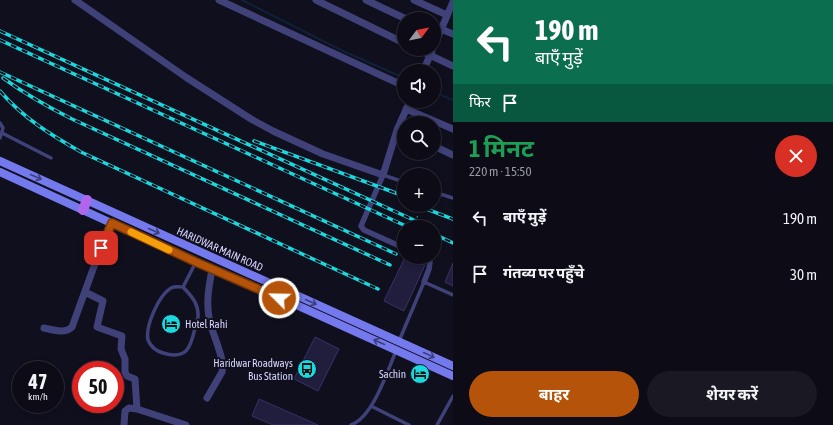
<!DOCTYPE html>
<html lang="hi">
<meta charset="utf-8">
<style>
body{margin:0;font-family:"Asap Condensed","Noto Sans Devanagari",sans-serif;background:#1a1923;color:#f1f3f6;height:100vh;display:flex;flex-direction:column;font-size:15px;white-space:nowrap}
*{box-sizing:border-box;margin:0}
p{font-size:13px;color:#9a9ba1}
.icon{flex:none;width:22px;height:22px;fill:none;stroke:currentColor;stroke-width:2;stroke-linecap:round;stroke-linejoin:round}
.map{position:relative;flex:1;overflow:hidden}
.drawer{display:flex;flex-direction:column;background:#0c0b16;width:380px}
.drawer>*{flex:none}
.hud{background:#0b6e4f;color:#fff;overflow:hidden}
.needle{width:26px;rotate:58deg}
.controls{position:absolute;left:397px;top:12px;display:grid;gap:8px}
.controls a{display:grid;place-items:center;width:44px;height:44px;border-radius:50%;background:#0c0b16;box-shadow:0 2px 6px #0003,0 0 0 1px #2c2b35;font-size:20px}
.speed{position:absolute;left:12px;top:361px;display:flex;gap:8px;font-size:20px;font-weight:700;text-align:center}
.speed>*{display:grid;place-content:center;width:52px;height:52px;border-radius:50%;background:#0c0b16;box-shadow:0 2px 6px #0003,0 0 0 1px #2c2b35;line-height:1}
.speed small{font-size:10px;font-weight:400}
.speed .limit{border:6px solid #d22;background:#fff;color:#111}
.pin{position:absolute;display:grid;place-items:center;width:34px;height:34px;color:#fff;margin:-17px;border-radius:8px;box-shadow:0 2px 6px #0006}
.me{position:absolute;width:44px;margin:-22px;rotate:293deg;stroke-linejoin:round;filter:drop-shadow(0 0 3px #0008)}
.turn{display:flex;align-items:center;gap:14px;height:84px;padding:0 16px;font-size:18px}
.turn .icon{width:52px;height:52px;stroke-width:2.5}
.turn b{display:block;font-size:28px;line-height:34px}
.then{display:flex;align-items:center;height:38px;padding:0 16px;background:#0003;gap:8px;font-size:15px}
.round{display:grid;place-items:center;flex:none;width:42px;height:42px;border-radius:21px;background:#1a1923}
.headline{display:flex;align-items:center;justify-content:space-between;height:68px;padding:0 16px}
h1{font-size:24px;font-weight:700;line-height:30px;color:#1e9e55}
.primary-button{display:flex;gap:8px;margin-top:auto;padding:8px 16px}
.primary-button a{flex:1;height:46px;border-radius:24px;background:#b45309;color:#fff;font-size:16px;font-weight:700;line-height:46px;text-align:center}
.primary-button a+a{background:#1a1923;color:#f1f3f6}
ul{padding:0;list-style:none}
li{display:flex;align-items:center;gap:12px;height:56px;padding:0 16px}
li div{flex:1}
li b{display:block;font-size:15px}
li em{font-style:normal}
main{display:flex;flex:1;min-height:0}
.map>svg:first-child{display:block}
.lines{fill:none;stroke-linecap:round;stroke-linejoin:round}
.stream{stroke:#0f2138;stroke-width:2}
.building{fill:#211d3d;stroke:#383266}
.path{stroke:#3ca496;stroke-width:1;stroke-dasharray:2 3;stroke-linecap:butt}
.service{stroke:#3f4178;stroke-width:3.5}
.pedestrian{stroke:#3f4178;stroke-width:5.5}
.minor{stroke:#3f4178;stroke-width:7}
.secondary{stroke:#747aee;stroke-width:8}
.primary{stroke:#b066ec;stroke-width:10}
.rail-casing{stroke:#1bd8dd;stroke-width:3.5}
.rail{stroke:#100f1e;stroke-width:2;stroke-dasharray:6;stroke-linecap:butt}
.oneway{stroke:#3d3f7c}
.route-casing{stroke:#753606;stroke-width:10}
.route{stroke:#b45309;stroke-width:7}
.slow{stroke:#f59e0b;stroke-width:7}
.labels{text-anchor:middle;dominant-baseline:central;stroke-width:4;stroke-linejoin:round;paint-order:stroke}
.street-label{font-size:11px;fill:#d3d2fa;stroke:#100f1e}
.poi-label{font-size:11px;fill:#d3d2fa;stroke:#100f1e;text-anchor:end}
</style>
<main>
<div class="map">
<svg width="453" height="425" viewBox="0 0 453 425">
<rect width="100%" height="100%" fill="#100f1e"/>
<g class="lines">
<path class="stream" d="M242 0 343 51 404 78
M434 92 453 100"/>
</g>
<path class="building" d="M405 257 425 265 404 311 384 301Z
M453 263V286L445 282Z
M315 337 339 349 318 391 294 379Z
M259 399 318 425H273L252 416Z"/>
<g class="lines">
<path class="path" d="M413 227 418 215"/>
<path class="service" d="M0 123 3 128 0 138
M2 133 51 158
M383 175 404 182
M434 192 453 198
M183 287C191 296 199 303 198 317 191 339 193 362 163 353 156 351 151 347 148 340 145 326 159 295 171 288 175 286 179 287 183 287L196 262
M399 341 424 282 453 295
M371 406 409 425
M351 425C373 417 387 372 396 351
M437 425 453 396"/>
<path class="pedestrian" d="M383 175 361 226 364 230 404 248
M423 257 430 262 429 269 424 282"/>
<path class="minor" d="M75 0 187 78 251 119 273 131 323 154 383 175 397 130 410 101
M219 0 404 86
M316 0 404 43
M366 0 406 19
M414 0 447 15
M441 29 453 34
M434 46 453 2
M417 49 453 66
M423 71 432 51
M406 109 453 129
M434 146 453 155
M85 292 103 301 97 327 122 336 121 349 125 359V372L127 376 135 379 137 409
M44 328C54 330 65 334 72 327L96 261 112 223
M207 398 222 372 223 365C221 353 216 341 212 329 205 308 208 290 212 270
M124 425 125 411 129 408 137 409 186 425"/>
<path class="secondary" d="M0 161 453 366
M0 172 196 262 292 303 453 376"/>
<path class="primary" d="M83 210 87 200"/>
<g class="rail-casing">
<path id="rail" d="M0 31 429 227
M0 40 408 227
M0 72 396 254
M3 78C25 94 48 107 72 119L390 265
M0 91C23 118 51 135 81 152L378 289
M254 141 404 196
M416 205 453 219
M434 234 453 243"/>
</g>
<use href="#rail" class="rail"/>
</g>
<defs><path id="oneway-shaft" d="M-6 0H5M1.5-3L5.5 0L1.5 3" fill="none" stroke-width="1.6" stroke-linecap="round" stroke-linejoin="round"/></defs>
<g class="oneway">
<use href="#oneway-shaft" transform="translate(36 177) rotate(24)"/>
<use href="#oneway-shaft" transform="translate(154 231) rotate(24)"/>
<use href="#oneway-shaft" transform="translate(311 302) rotate(24)"/>
<use href="#oneway-shaft" transform="translate(379 342) rotate(-156)"/>
<use href="#oneway-shaft" transform="translate(429 355) rotate(25)"/>
</g>
<g class="lines">
<g class="route-casing">
<path id="route" d="M101 248 112 223 196 262 279 298"/>
</g>
<use href="#route" class="route"/>
<path class="slow" d="M131 232 169 250"/>
</g>
<defs>
<g id="hotel-disc" transform="scale(1)"><circle r="9.5" fill="#1bd8dd" stroke="#100f1e"/><path d="M-6-4.5h1.5V1H6V5H4.5V3h-9V5H-6ZM-4 0a1.8 1.8 0 1 1 3.6 0ZM.5 0V-2.5h3Q6-2.5 6 0Z" fill="#111"/></g>
<g id="bus-disc" transform="scale(1)"><circle r="9.5" fill="#1bd8dd" stroke="#100f1e"/><path d="M-5-6H5V4H4V6H2V4H-2V6H-4V4H-5ZM-3.5-4V0h7V-4ZM-3.5 1.2v1.5H-2V1.2ZM2 1.2v1.5H3.5V1.2Z" fill="#111"/></g>
</defs>
<g fill-rule="evenodd">
<use href="#hotel-disc" x="171" y="324"/>
<use href="#bus-disc" x="307" y="369"/>
<use href="#hotel-disc" x="420" y="374"/>
</g>
<g class="labels">
<g class="street-label">
<text transform="translate(220 249) rotate(24)">HARIDWAR MAIN ROAD</text>
</g>
<g class="poi-label">
<text x="185" y="324" text-anchor="start">Hotel Rahi</text>
<text x="293" y="363">Haridwar Roadways<tspan x="293" dy="13">Bus Station</tspan></text>
<text x="406" y="374">Sachin</text>
</g>
</g>
</svg>
<div class="controls">
<a><svg class="needle" viewBox="-14 -14 28 28"><path d="M0-13l5 13h-10z" fill="#e53935"/><path d="M0 13l5-13h-10z" fill="#9a9ba1"/></svg></a>
<a><svg class="icon" aria-label="sound" viewBox="0 0 24 24"><path d="M4 9h4l5-4v14l-5-4H4zM17 9q2 3 0 6"/></svg></a>
<a><svg class="icon" aria-label="search" viewBox="0 0 24 24"><circle cx="10" cy="10" r="6"/><path d="M15 15l6 6"/></svg></a>
<a>+</a>
<a>−</a>
</div>
<div class="speed"><div>47<small>km/h</small></div><div class="limit">50</div></div>
<div class="pin" style="left:101px;top:248px;background:#d93025"><svg class="icon" aria-label="arrive" viewBox="0 0 24 24"><path d="M6 21V4h12l-3 4 3 4H6"/></svg></div>
<svg class="me" style="left:279px;top:298px" viewBox="-20 -20 40 40"><circle r="17" fill="#b45309" stroke="#fff" stroke-width="3"/><path d="M0-11L8 9 0 5-8 9z" fill="#fff"/></svg>
</div>
<section class="drawer">
<div class="hud">
<div class="turn"><svg class="icon" aria-label="left" viewBox="0 0 24 24"><path d="M17 20v-9H6M10 6l-5 5 5 5"/></svg><div><b>190 m</b>बाएँ मुड़ें</div></div>
<div class="then">फिर<svg class="icon" aria-label="arrive" viewBox="0 0 24 24"><path d="M6 21V4h12l-3 4 3 4H6"/></svg></div>
</div>
<div class="headline"><div><h1>1 मिनट</h1><p>220 m · 15:50</p></div><a class="round" style="background:#d93025;color:#fff"><svg class="icon" aria-label="close" viewBox="0 0 24 24"><path d="M6 6l12 12M18 6L6 18"/></svg></a></div>
<ul>
<li><svg class="icon" aria-label="left" viewBox="0 0 24 24"><path d="M17 20v-9H6M10 6l-5 5 5 5"/></svg><div><b>बाएँ मुड़ें</b></div><em>190 m</em></li>
<li><svg class="icon" aria-label="arrive" viewBox="0 0 24 24"><path d="M6 21V4h12l-3 4 3 4H6"/></svg><div><b>गंतव्य पर पहुँचे</b></div><em>30 m</em></li>
</ul>
<div class="primary-button"><a>बाहर</a><a>शेयर करें</a></div>
</section>
</main>
